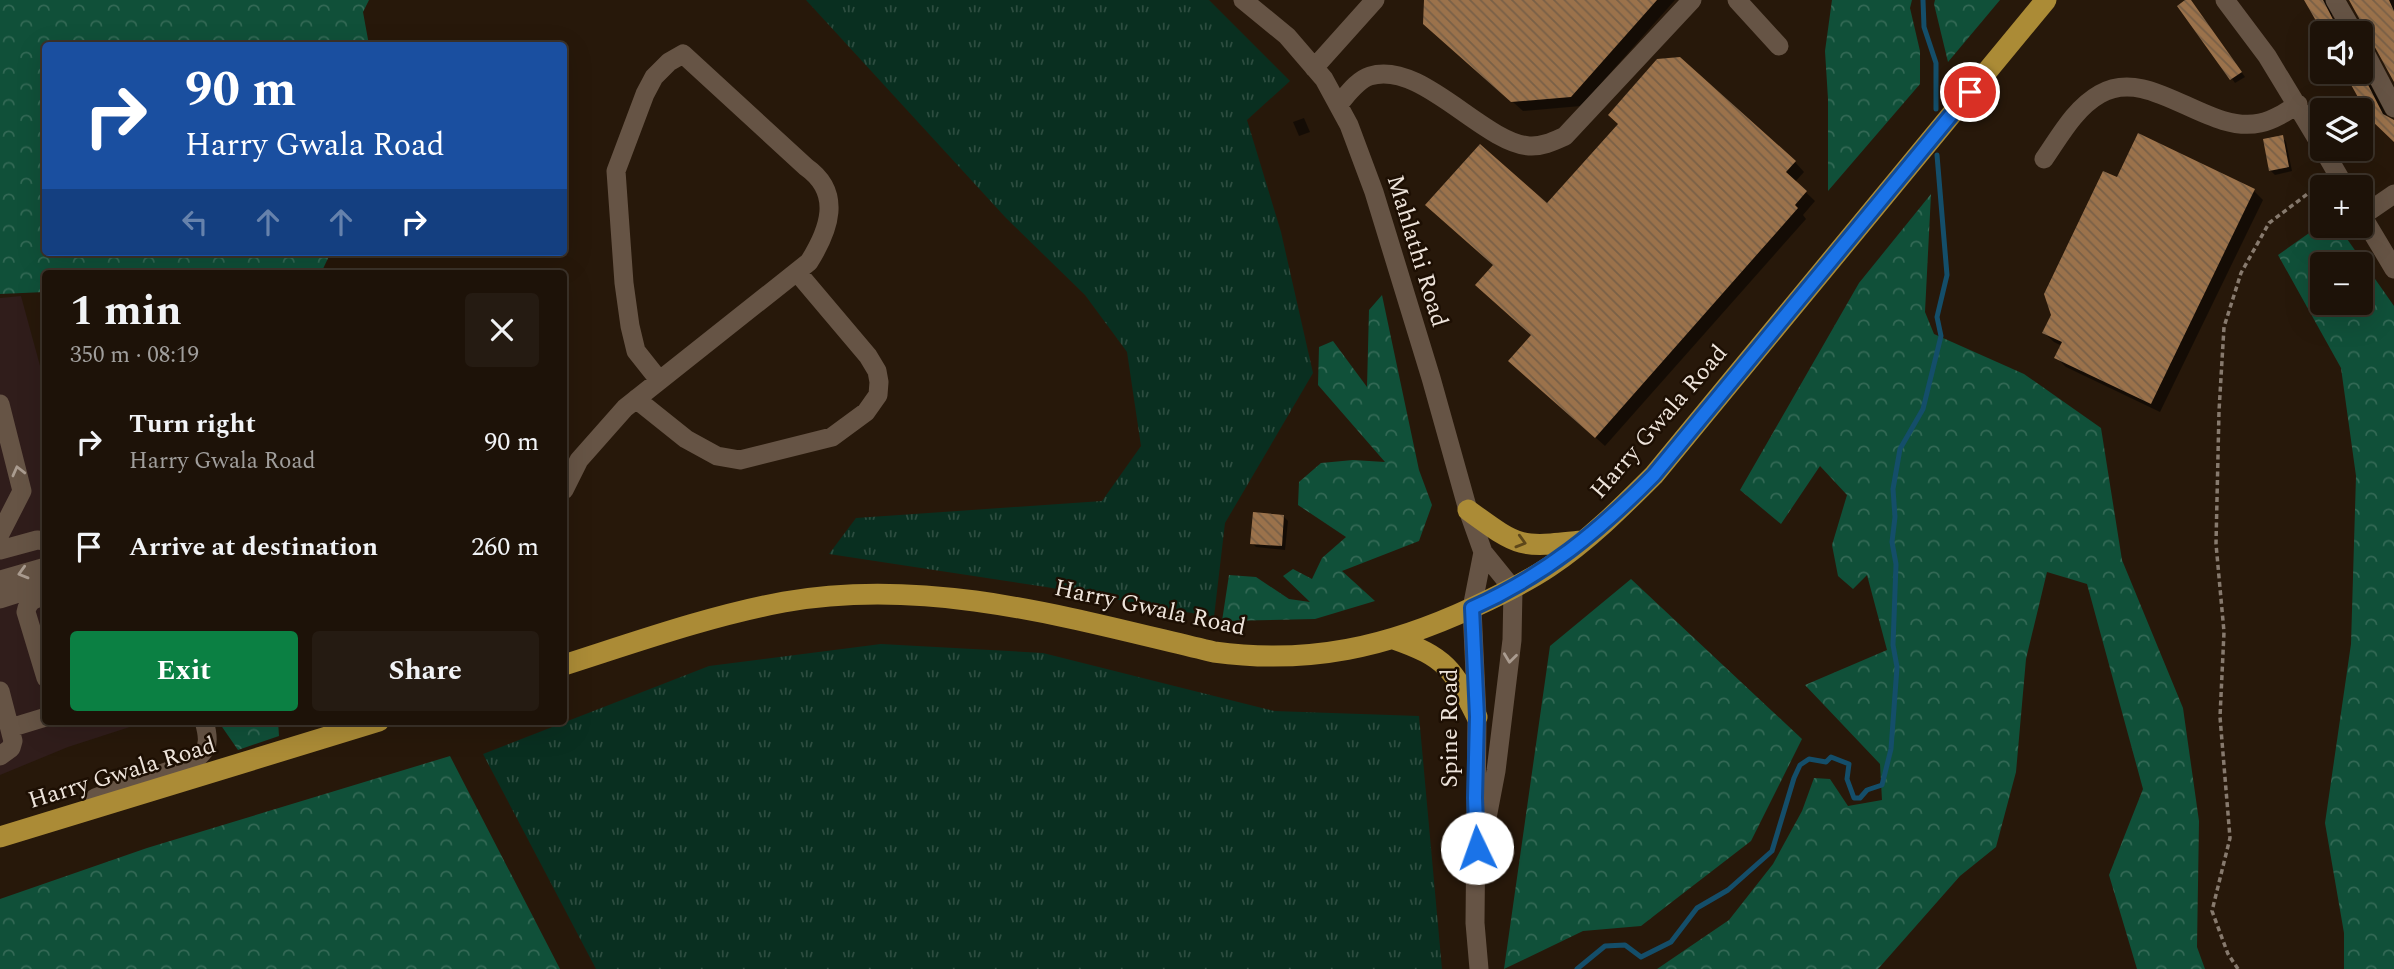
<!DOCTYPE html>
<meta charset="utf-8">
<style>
body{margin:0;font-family:Spectral,serif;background:#251b12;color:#f1f3f6;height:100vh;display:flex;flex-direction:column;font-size:26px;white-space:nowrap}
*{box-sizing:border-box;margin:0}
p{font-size:23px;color:#a09e9c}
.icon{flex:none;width:38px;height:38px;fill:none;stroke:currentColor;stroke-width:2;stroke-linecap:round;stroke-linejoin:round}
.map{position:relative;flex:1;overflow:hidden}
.sheet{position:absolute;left:42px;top:270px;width:525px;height:455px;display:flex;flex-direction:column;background:#1d1208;border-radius:7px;box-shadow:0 7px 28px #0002,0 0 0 2px #3b3229}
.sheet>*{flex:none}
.guide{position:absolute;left:42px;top:42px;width:525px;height:214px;border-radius:7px;box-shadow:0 7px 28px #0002,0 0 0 2px #3b3229;background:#1a4fa0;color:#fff;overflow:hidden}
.controls{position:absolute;left:2310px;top:21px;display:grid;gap:14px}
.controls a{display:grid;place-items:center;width:63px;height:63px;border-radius:7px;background:#1d1208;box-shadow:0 7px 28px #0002,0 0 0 2px #3b3229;font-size:35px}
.pin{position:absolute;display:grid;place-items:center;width:60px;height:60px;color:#fff;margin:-30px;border:4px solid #fff;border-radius:50%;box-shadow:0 2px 7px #0007}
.me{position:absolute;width:77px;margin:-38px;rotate:357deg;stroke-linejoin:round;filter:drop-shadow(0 0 5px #0008)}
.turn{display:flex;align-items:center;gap:24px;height:147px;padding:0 28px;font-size:32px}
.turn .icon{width:91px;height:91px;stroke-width:2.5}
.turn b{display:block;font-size:49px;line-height:60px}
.lanes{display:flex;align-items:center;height:66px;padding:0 28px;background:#0003;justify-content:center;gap:35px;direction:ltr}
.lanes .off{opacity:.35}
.round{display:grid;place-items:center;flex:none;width:74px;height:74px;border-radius:7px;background:#251b12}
.headline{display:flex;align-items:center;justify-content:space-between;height:119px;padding:0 28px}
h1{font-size:42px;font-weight:700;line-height:52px}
.button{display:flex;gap:14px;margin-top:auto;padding:14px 28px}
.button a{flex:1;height:80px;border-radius:7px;background:#0b8043;color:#fff;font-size:28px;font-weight:700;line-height:80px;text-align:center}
.button a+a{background:#251b12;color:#f1f3f6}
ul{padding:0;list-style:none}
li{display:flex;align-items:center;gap:21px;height:105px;padding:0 28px}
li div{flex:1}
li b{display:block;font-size:26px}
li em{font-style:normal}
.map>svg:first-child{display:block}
.medical{fill:#301d1b}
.grass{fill:url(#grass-tufts)}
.forest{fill:url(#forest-crowns);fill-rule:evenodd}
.shadow{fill:#0007}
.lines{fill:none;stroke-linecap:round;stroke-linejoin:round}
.stream{stroke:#144e6a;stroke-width:5}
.building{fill:url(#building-back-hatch)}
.path{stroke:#877a6e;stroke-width:3.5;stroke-dasharray:5 3.5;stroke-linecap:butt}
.minor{stroke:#665445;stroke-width:19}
.major{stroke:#ab8b36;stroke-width:21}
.oneway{stroke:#aa9c90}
.oneway2{stroke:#5d471a}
.route-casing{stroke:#114b97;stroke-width:18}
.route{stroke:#1a73e8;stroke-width:12}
.labels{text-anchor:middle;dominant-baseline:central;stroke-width:5;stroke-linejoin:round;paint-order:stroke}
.street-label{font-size:24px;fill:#eee4db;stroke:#1d0f03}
</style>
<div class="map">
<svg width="2394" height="969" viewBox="0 0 2394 969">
<defs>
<pattern id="grass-tufts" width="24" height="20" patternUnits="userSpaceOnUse" patternTransform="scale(1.75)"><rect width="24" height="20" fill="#092f20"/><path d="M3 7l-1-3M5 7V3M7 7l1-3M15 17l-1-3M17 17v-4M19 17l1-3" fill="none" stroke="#2d4d40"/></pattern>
<pattern id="forest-crowns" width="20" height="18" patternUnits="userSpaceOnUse" patternTransform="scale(1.75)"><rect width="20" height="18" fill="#105039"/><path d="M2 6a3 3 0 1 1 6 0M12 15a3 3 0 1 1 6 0" fill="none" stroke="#336955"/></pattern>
<pattern id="building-back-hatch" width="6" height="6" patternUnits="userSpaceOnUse" patternTransform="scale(1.75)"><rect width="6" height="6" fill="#9b724b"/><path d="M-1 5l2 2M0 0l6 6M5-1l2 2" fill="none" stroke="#796047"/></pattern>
</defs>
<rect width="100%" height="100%" fill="#27180a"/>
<path class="medical" d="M21 296 45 384 46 721H141L143 726 136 725 68 747 0 775V298Z"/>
<path class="grass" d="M806 0H1209L1290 81 1247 120 1281 232 1313 373 1225 523 1214 617 1046 587 829 554 856 518 1102 501 1141 446 1127 352 1085 295 1006 218Z
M881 644 1043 653 1274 711 1419 716 1442 969H596L483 754 709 666Z"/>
<path class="forest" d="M0 0H369L363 12 369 45 46 46V252H331L321 273H46L45 292 0 294Z
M1832 0H1912L1910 8 1920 51V84L1828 191V99L1825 51Z
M1935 0H2000L1948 62 1934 4Z
M1931 194 1925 312 1934 334 2024 374 2101 428 2122 560 2183 708 2199 821 2197 947 2205 969H2137L2109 875 2143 789 2087 584 2047 572 2026 659 2016 772 1996 847 1960 876 1878 969H1657L1729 920 1773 864 1802 811 1814 778 1830 779 1848 806 1882 800 1880 764 1805 685 1887 650 1867 575 1853 589 1838 576 1832 545 1847 495 1820 466 1781 524 1740 490 1859 283Z
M2322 224V226H2338L2394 306V969H2344V933L2325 823 2351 644 2356 476 2341 368 2278 255ZM2322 264H2361V303H2322Z
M1382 295 1419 470 1432 505 1419 541 1342 571 1375 601 1315 619 1222 621 1229 575 1256 577 1289 599 1310 602 1283 576 1293 569 1312 579 1322 558 1346 537 1298 505 1299 482 1321 463 1353 460 1385 462 1318 385 1319 347 1333 341 1367 387 1369 310Z
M1631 579 1802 739 1751 841 1668 905 1641 926 1583 931 1504 969 1550 646Z
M218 721H278L279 736 238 750Z
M450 756 560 969H0V899L147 848Z"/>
<path class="shadow" d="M1425 0H1675L1581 106 1523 111 1435 33Z
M2189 0 2245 77 2235 83 2180 6Z
M2306 0H2336L2332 3V16L2342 33H2325Z
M2351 0H2394V79Z
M2361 66 2389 120 2394 121V140L2372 119 2346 72H2361Z
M1304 118 1310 132 1299 136 1293 122Z
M2282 137 2286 142 2292 171 2275 175 2270 170Z
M1795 162 1804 172 1795 182 1815 201 1803 215 1806 219 1605 446 1520 370 1533 336 1547 206Z
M2117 180 2254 191 2263 200 2160 412 2066 367 2056 357 2062 346 2054 342 2044 333Z
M1284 517 1288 521 1285 550 1256 547 1252 543Z"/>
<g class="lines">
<path class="stream" d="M1923 0 1924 27 1936 63V109
M1577 969 1605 946 1625 945 1641 957 1671 942 1697 908 1728 890 1772 851 1794 778 1800 765 1809 759 1826 762 1831 757 1849 764 1847 779 1854 798H1860L1867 790 1882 785 1891 749 1897 667 1893 645 1896 564 1892 542 1895 517 1893 489 1900 449 1923 409 1941 336 1937 317 1947 275 1937 155"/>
</g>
<path class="building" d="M1424 0H1657L1571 97 1511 102 1423 24Z
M2185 0H2191L2242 72 2230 80 2177 6Z
M2304 0H2323L2340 33H2323Z
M2349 0H2389L2394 11V82Z
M1680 57 1796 161 1786 172 1807 191 1795 205 1798 208 1595 438 1508 361 1531 335 1475 285 1493 265 1425 205 1480 144 1547 203 1618 124 1608 115 1657 59Z
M2361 71 2383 114 2394 120V142L2370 119 2344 72Z
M2138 133 2255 189 2151 404 2054 358 2062 342 2042 333 2051 315 2044 294 2103 171 2117 177Z
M2283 135 2289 167 2269 171 2263 139Z
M1253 512 1284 515 1282 546 1250 544Z"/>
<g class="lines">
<path class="path" d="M2238 969 2228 954 2212 911 2230 838 2220 717 2224 632 2216 544 2219 411 2224 327 2241 273 2269 223 2322 183"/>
<path class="minor" d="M1243 0 1287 36 1324 79 1349 125 1374 192 1431 378 1468 510 1483 552 1513 589 1512 640 1496 771 1487 818 1477 848
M1737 0 1779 46
M2225 0 2267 56 2322 147
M2335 0 2354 33
M2361 45 2394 108
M1314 68 1375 0
M1338 105C1347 95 1357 80 1370 76 1421 60 1482 142 1529 146 1542 147 1554 141 1565 136L1692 0
M2323 149 2345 187
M2044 159C2060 136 2075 108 2100 94 2150 65 2207 135 2260 123 2274 120 2286 112 2298 104
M2361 214 2394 269
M2362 216 2394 194
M636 399 686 439 717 456 740 460 832 437 866 412 878 395 879 382 877 371 868 356 797 272
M0 404 22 491 0 534
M564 490 579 460 625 408 809 262C829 230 843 193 806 167L683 54 669 62 654 77 645 94 616 171 624 283 630 326 636 351 659 380
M0 550 37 540 46 541
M0 580 46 567
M46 596C34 599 28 600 26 612L46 678
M0 599 44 585
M0 691 13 741 11 748 0 756
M10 728 46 717
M95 798 188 764C208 751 211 745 204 721
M1479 969 1475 923 1477 717 1472 608 1483 552"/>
<path class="major" d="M1468 510C1519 547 1518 548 1581 541
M1394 639C1446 657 1453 669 1477 717
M564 665C636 642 709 616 784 602 930 576 1073 619 1214 652 1309 665 1388 647 1474 607 1500 595 1525 583 1549 567 1588 541 1621 508 1654 475L2046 0
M0 837 379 721"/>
</g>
<defs><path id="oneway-chevron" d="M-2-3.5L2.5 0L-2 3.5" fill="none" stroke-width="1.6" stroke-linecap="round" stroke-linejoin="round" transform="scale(1.75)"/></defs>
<g class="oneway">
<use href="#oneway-chevron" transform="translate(18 471) rotate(-104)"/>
<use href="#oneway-chevron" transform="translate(23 573) rotate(164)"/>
<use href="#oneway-chevron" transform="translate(1510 658) rotate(97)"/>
</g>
<use class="oneway2" href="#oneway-chevron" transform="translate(1521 542) rotate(16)"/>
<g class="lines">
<g class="route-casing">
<path id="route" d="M1477 848 1475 798 1477 717 1472 608C1545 575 1598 532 1654 475L1970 92"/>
</g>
<use href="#route" class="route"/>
</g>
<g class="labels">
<g class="street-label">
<text transform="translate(1417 251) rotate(73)">Mahlathi Road</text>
<text transform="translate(1659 422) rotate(-49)">Harry Gwala Road</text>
<text transform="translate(1150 608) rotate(12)">Harry Gwala Road</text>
<text transform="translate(1450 728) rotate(-90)">Spine Road</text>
<text transform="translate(122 773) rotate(-17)">Harry Gwala Road</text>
</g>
</g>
</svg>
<div class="controls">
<a><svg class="icon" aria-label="sound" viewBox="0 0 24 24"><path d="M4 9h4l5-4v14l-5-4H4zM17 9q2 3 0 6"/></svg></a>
<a><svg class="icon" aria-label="layers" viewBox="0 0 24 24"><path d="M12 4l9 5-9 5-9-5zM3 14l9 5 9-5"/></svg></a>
<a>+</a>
<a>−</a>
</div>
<div class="pin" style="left:1970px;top:92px;background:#d93025"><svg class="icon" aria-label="arrive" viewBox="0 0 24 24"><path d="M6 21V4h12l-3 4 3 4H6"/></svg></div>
<svg class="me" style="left:1477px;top:848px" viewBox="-20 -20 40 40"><circle r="19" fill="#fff"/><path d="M0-13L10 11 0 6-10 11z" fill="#1a73e8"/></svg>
<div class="guide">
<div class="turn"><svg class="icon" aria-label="right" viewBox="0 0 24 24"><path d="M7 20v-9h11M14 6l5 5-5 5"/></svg><div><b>90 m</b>Harry Gwala Road</div></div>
<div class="lanes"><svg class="icon off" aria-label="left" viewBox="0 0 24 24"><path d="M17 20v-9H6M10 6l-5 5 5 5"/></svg><svg class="icon off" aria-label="ahead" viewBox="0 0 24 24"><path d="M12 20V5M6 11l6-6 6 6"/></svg><svg class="icon off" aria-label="ahead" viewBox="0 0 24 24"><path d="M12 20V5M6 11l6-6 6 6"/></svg><svg class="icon" aria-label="right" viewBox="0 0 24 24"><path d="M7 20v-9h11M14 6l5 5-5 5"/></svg></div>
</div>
<section class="sheet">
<div class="headline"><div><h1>1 min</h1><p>350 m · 08:19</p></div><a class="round"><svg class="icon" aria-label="close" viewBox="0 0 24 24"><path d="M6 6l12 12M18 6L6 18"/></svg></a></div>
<ul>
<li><svg class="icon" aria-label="right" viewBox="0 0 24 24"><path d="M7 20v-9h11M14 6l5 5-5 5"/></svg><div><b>Turn right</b><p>Harry Gwala Road</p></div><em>90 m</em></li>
<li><svg class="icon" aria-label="arrive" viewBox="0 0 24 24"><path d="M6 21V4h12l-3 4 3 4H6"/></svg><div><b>Arrive at destination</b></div><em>260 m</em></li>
</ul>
<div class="button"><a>Exit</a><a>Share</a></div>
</section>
</div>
